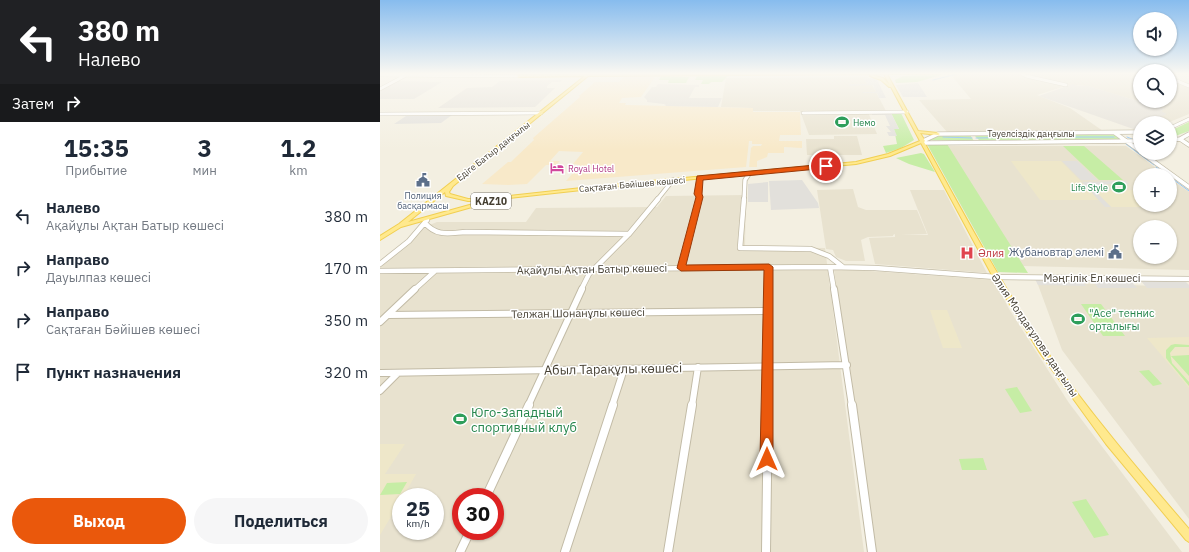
<!DOCTYPE html>
<html lang="ru">
<meta charset="utf-8">
<style>
body{margin:0;font-family:"IBM Plex Sans",sans-serif;background:#f6f6f7;color:#1f2937;height:100vh;display:flex;flex-direction:column;font-size:15px;white-space:nowrap}
*{box-sizing:border-box;margin:0}
p{font-size:13px;color:#747a83}
.icon{flex:none;width:22px;height:22px;fill:none;stroke:currentColor;stroke-width:2;stroke-linecap:round;stroke-linejoin:round}
.map{position:relative;flex:1;overflow:hidden}
.side{display:flex;flex-direction:column;background:#fff;width:380px}
.side>*{flex:none}
.top-card{background:#202124;color:#fff;overflow:hidden}
.buttons{position:absolute;left:753px;top:12px;display:grid;gap:8px}
.buttons a{display:grid;place-items:center;width:44px;height:44px;border-radius:50%;background:#fff;box-shadow:0 1px 3px #0004;font-size:20px}
.speed{position:absolute;left:12px;top:488px;display:flex;gap:8px;font-size:20px;font-weight:700;text-align:center}
.speed>*{display:grid;place-content:center;width:52px;height:52px;border-radius:50%;background:#fff;box-shadow:0 1px 3px #0004;line-height:1}
.speed small{font-size:10px;font-weight:400}
.speed .limit{border:6px solid #d22;background:#fff;color:#111}
.pin{position:absolute;display:grid;place-items:center;width:34px;height:34px;color:#fff;margin:-17px;border:2px solid #fff;border-radius:50%;box-shadow:0 1px 4px #0007}
.me{position:absolute;width:44px;margin:-22px;rotate:0deg;stroke-linejoin:round;filter:drop-shadow(0 0 3px #0008)}
.turn{display:flex;align-items:center;gap:14px;height:84px;padding:0 12px;font-size:18px}
.turn .icon{width:52px;height:52px;stroke-width:2.5}
.turn b{display:block;font-size:28px;line-height:34px}
.then{display:flex;align-items:center;height:38px;padding:0 12px;background:#0003;gap:8px;font-size:15px}
.eta{display:flex;justify-content:space-evenly;align-items:center;height:68px;text-align:center}
.eta b{font-size:24px;font-weight:800;line-height:28px}
.primary-button{display:flex;gap:8px;margin-top:auto;padding:8px 12px}
.primary-button a{flex:1;height:46px;border-radius:24px;background:#ea580c;color:#fff;font-size:16px;font-weight:800;line-height:46px;text-align:center}
.primary-button a+a{background:#f6f6f7;color:#1f2937}
ul{padding:0;list-style:none}
li{display:flex;align-items:center;gap:12px;height:52px;padding:0 12px}
li div{flex:1}
li b{display:block;font-size:15px}
li em{font-style:normal}
main{display:flex;flex:1;min-height:0}
.map>svg:first-child{display:block}
.residential{fill:#e8e2cf;fill-rule:evenodd}
.commercial{fill:#f8e9c9}
.industrial{fill:#e4e0d7}
.education{fill:#eee7c9}
.green{fill:#c6eda5}
.parking{fill:#e2e0db}
.lines{fill:none;stroke-linecap:round;stroke-linejoin:round}
.stream{stroke:#95c7f8;stroke-width:1}
.minor-far4-casing{stroke:#c2bba6;stroke-width:4}
.minor-far3-casing{stroke:#c2bba6;stroke-width:5}
.minor-far2-casing{stroke:#c2bba6;stroke-width:6}
.minor-far1-casing{stroke:#c2bba6;stroke-width:8}
.minor-casing{stroke:#c2bba6;stroke-width:10}
.major-casing{stroke:#f1cf52;stroke-width:2}
.minor-far4{stroke:#fff;stroke-width:3}
.minor-far3{stroke:#fff;stroke-width:3.5}
.minor-far2{stroke:#fff;stroke-width:4.5}
.minor-far1{stroke:#fff;stroke-width:6}
.minor{stroke:#fff;stroke-width:8}
.major{fill:#ffe98e;fill-rule:evenodd}
.route{fill:#ea580c;stroke:#983908}
.labels{text-anchor:middle;dominant-baseline:central;stroke-width:3;stroke-linejoin:round;paint-order:stroke}
.far-leisure-label{font-size:9px;fill:#27864d;stroke:#fff;text-anchor:start}
.far-street-label{font-size:9px;fill:#453f32;stroke:#fff}
.far-hotel-label{font-size:9px;fill:#b23c85;stroke:#fff;text-anchor:start}
.far-service-label{font-size:9px;fill:#4e5e75;stroke:#fff}
.shield{fill:#fff;stroke:#7d7970;stroke-width:1}
.shield-label{font-size:10px;font-weight:bold;fill:#453f32}
.service-label{font-size:11px;fill:#4e5e75;stroke:#fff;text-anchor:end}
.health-label{font-size:11px;fill:#be3a42;stroke:#fff;text-anchor:start}
.street-label{font-size:11px;fill:#453f32;stroke:#fff}
.leisure-label{font-size:11px;fill:#27864d;stroke:#fff;text-anchor:start}
.near-street-label{font-size:13px;fill:#453f32;stroke:#fff}
.near-leisure-label{font-size:13px;fill:#27864d;stroke:#fff;text-anchor:start}
</style>
<main>
<section class="side">
<div class="top-card">
<div class="turn"><svg class="icon" aria-label="left" viewBox="0 0 24 24"><path d="M17 20v-9H6M10 6l-5 5 5 5"/></svg><div><b>380 m</b>Налево</div></div>
<div class="then">Затем<svg class="icon" aria-label="right" viewBox="0 0 24 24"><path d="M7 20v-9h11M14 6l5 5-5 5"/></svg></div>
</div>
<div class="eta">
<div><b>15:35</b><p>Прибытие</p></div>
<div><b>3</b><p>мин</p></div>
<div><b>1.2</b><p>km</p></div>
</div>
<ul>
<li><svg class="icon" aria-label="left" viewBox="0 0 24 24"><path d="M17 20v-9H6M10 6l-5 5 5 5"/></svg><div><b>Налево</b><p>Ақайұлы Ақтан Батыр көшесі</p></div><em>380 m</em></li>
<li><svg class="icon" aria-label="right" viewBox="0 0 24 24"><path d="M7 20v-9h11M14 6l5 5-5 5"/></svg><div><b>Направо</b><p>Дауылпаз көшесі</p></div><em>170 m</em></li>
<li><svg class="icon" aria-label="right" viewBox="0 0 24 24"><path d="M7 20v-9h11M14 6l5 5-5 5"/></svg><div><b>Направо</b><p>Сақтаған Бәйішев көшесі</p></div><em>350 m</em></li>
<li><svg class="icon" aria-label="arrive" viewBox="0 0 24 24"><path d="M6 21V4h12l-3 4 3 4H6"/></svg><div><b>Пункт назначения</b></div><em>320 m</em></li>
</ul>
<div class="primary-button"><a>Выход</a><a>Поделиться</a></div>
</section>
<div class="map">
<svg width="809" height="552" viewBox="0 0 809 552">
<rect width="100%" height="100%" fill="#f3efe1"/>
<path class="residential" d="M580 73H760V101H790V80L809 88V114L787 123 775 119 781 111 784 109 708 86 689 85 657 95 690 108 723 131 567 132 539 100 591 99 571 75Z
M488 77 506 111 488 112 497 134 429 135 420 111H371L372 108 341 107 346 78Z
M454 136H477L482 155H427L426 139H454Z
M567 146H746L786 175H760V205H790V178L809 192V270L642 266ZM760 227H790V257H760Z
M473 189 478 207 486 210H537L547 234 521 235H548L530 190H564L607 273 495 264 489 238 515 237V234L513 235V236L488 237 481 240 485 261H466L456 257 453 250 446 249 437 190Z
M366 195 365 247 445 248 484 552H0V261L42 228 57 222H146L156 208 277 207 286 196ZM21 497H55V531H21ZM81 497H115V531H81Z
M454 270H477L614 280 629 309 689 403 802 552H492Z
M657 282 809 287V519L682 350Z"/>
<path class="commercial" d="M244 77H275L261 97 242 98 239 103H246L245 105 373 108V112H420L421 135H400L399 141H422V148L404 147V153H388L387 157 377 161V167H369L371 148 373 146H381L382 144H372V141H369L366 167 186 181 200 165 193 164 203 152 179 151 170 161H180L176 165H166L147 184 128 185 102 184 128 162H131L135 158 154 140 153 138 200 97 199 96 215 82H239Z"/>
<path class="industrial" d="M182 80 180 82H172L167 86V88H175L155 107 58 108 87 88 112 87 120 81Z
M18 81 62 82 34 99H0V91Z
M278 84 319 85V87H315L309 98H342L338 107 285 106 286 105 284 104 267 102V100L264 97 272 87H276Z
M693 84 698 86H708L785 109 781 111 787 114 776 119 781 121 777 123H760L759 131 659 96Z"/>
<path class="education" d="M631 161H681L719 200H660Z
M756 190 760 194V205H772L774 207H731L715 191Z
M550 310H567L582 348H563Z
M809 337V388L767 338Z
M0 444H25L5 474H36L23 497H21V500L0 535Z"/>
<path class="green" d="M565 74 537 82 516 83 515 80 523 76Z
M281 76 309 77 306 83H288L289 80H279Z
M317 76H348L342 82H331L329 84H321L323 80H315Z
M511 113H521L534 140 521 148 506 153 503 146 517 144 514 129H519Z
M809 122V131L790 138V131Z
M734 134 741 139 600 141 595 136Z
M562 135H590L594 141 548 140Z
M547 144H567L648 273 618 272Z
M683 146H704L743 180H719Z
M541 153 544 154 555 172 529 164 516 158Z
M701 304H721L745 336H723Z
M795 344 809 345V347H795L790 353 792 363 809 382V386L789 362 786 358V350L791 345Z
M809 355V376L791 356Z
M769 370 782 384 773 386 759 371Z
M637 387 652 411 640 413 625 389Z
M603 458 607 470H582L579 459Z
M27 482 20 494 0 495 7 483Z
M706 499 729 535 714 538 692 502Z"/>
<path class="parking" d="M484 78H496L506 98H499L497 93H483L482 92H496L493 85 469 86V84H487Z
M538 83 547 97H523L516 85Z
M492 113H511L519 129H514L517 136H509L507 132H511L506 126H510L505 115H492Z
M72 115 61 123 14 124 26 116Z
M682 161H697L717 180H701Z
M422 180 438 203 439 208 391 210 389 181Z
M746 181 749 184H723L727 189H713L731 207H725L702 182Z
M388 182V202H368V184Z
M655 279 702 280 706 286 658 285Z
M712 280H750L757 288H718Z
M761 281H805L809 285V288H767Z"/>
<g class="lines">
<path class="stream" d="M553 80 581 73
M563 137 592 138
M658 137H734
M747 137 752 139
M596 138 655 137
M746 144 774 165
M776 167 788 175
M790 177 809 191"/>
<g class="minor-far4-casing">
<path id="minor-far4" d="M641 73 646 76 686 85
M0 75 138 76
M790 78 809 86
M0 89 30 73
M423 113 527 112
M0 114 161 113
M790 128 809 119"/>
</g>
<g class="minor-far3-casing">
<path id="minor-far3" d="M735 133 760 151
M800 139 809 145
M790 140 800 139 809 134
M543 141 558 134 760 132
M544 143 760 141
M762 153 809 187
M277 200 293 180
M318 200 320 178
M364 200 365 180 369 174"/>
</g>
<g class="minor-far2-casing">
<path id="minor-far2" d="M364 199 360 248 431 249 449 256 463 267
M45 223C57 237 69 233 86 232L249 234
M0 264 29 241 47 220
M450 267 454 290
M301 268 319 199
M0 271 450 267 495 268 616 277 809 279
M34 290 55 271
M201 290 209 274 249 234 278 199
M389 290V267"/>
</g>
<g class="minor-far1-casing">
<path id="minor-far1" d="M454 289 472 406
M8 315 388 311
M0 322 35 289
M0 373 467 365
M0 391 18 373
M148 406 202 289
M232 406 244 369
M312 406 318 367
M388 406 389 289"/>
</g>
<g class="minor-casing">
<path id="minor" d="M472 405 492 552
M106 497 149 405
M80 552 90 531
M185 552 233 405
M288 552 312 405
M386 552 388 405"/>
</g>
<g class="major-casing">
<path id="major" d="M452 73H561L560 74H507L538 131 558 133 560 134 558 135 540 133 545 141 544 142C583 212 620 283 665 349 709 412 759 471 809 529V542L806 540 726 444 660 353 613 277 541 143 510 156 476 164 229 187 129 198 92 207 21 227 0 240V236L19 224 205 76 138 77 137 75ZM504 74 509 84 503 78 492 75 490 76 501 80 509 87H511L540 141 508 154 476 162 229 185 129 196 108 200V199H88L70 194 69 192 73 186 208 76ZM65 192 66 196 88 201H104L28 222Z"/>
</g>
<use href="#minor-far4" class="minor-far4"/>
<use href="#minor-far3" class="minor-far3"/>
<use href="#minor-far2" class="minor-far2"/>
<use href="#minor-far1" class="minor-far1"/>
<use href="#minor" class="minor"/>
<use href="#major" class="major"/>
</g>
<linearGradient id="sky" x2="0" y2="1"><stop stop-color="#87bcee"/><stop offset="0.49" stop-color="#faf8f2"/><stop offset="1" stop-color="#faf8f2" stop-opacity="0"/></linearGradient>
<rect width="809" height="150" fill="url(#sky)"/>
<path class="route" d="M446 164 449 166 448 168 323 180 322 194 323 197 306 265 389 264 393 267V459L391 464 387 466 382 464 380 459 384 270 301 271 297 268 316 197 314 194 317 176Z"/>
<defs>
<g id="stadium-bare" transform="scale(1.08)"><path d="M0-5a6.5 5 0 1 0 0 10a6.5 5 0 1 0 0-10ZM-3.5-1.8h7v3.6h-7Z" fill="#2e9e5b" stroke="#fff" stroke-width="2.5" paint-order="stroke"/></g>
<g id="hotel-bare" transform="scale(1.08)"><path d="M-6-4.5h1.5V1H6V5H4.5V3h-9V5H-6ZM-4 0a1.8 1.8 0 1 1 3.6 0ZM.5 0V-2.5h3Q6-2.5 6 0Z" fill="#d1479c" stroke="#fff" stroke-width="2.5" paint-order="stroke"/></g>
<g id="civic-bare" transform="scale(1.08)"><path d="M-.6-6.5H3V-4.5H.6V-3L4-1V1h2V6H-6V1h2V-1L-.6-3ZM-1.2 2.5V6h2.4V2.5Z" fill="#5c6f8a" stroke="#fff" stroke-width="2.5" paint-order="stroke"/></g>
<g id="hospital-bare" transform="scale(1.08)"><path d="M-5-5h3v3.5h4V-5h3V5h-3V1.5h-4V5h-3Z" fill="#e0444e" stroke="#fff" stroke-width="2.5" paint-order="stroke"/></g>
</defs>
<g fill-rule="evenodd">
<use href="#stadium-bare" x="462" y="122"/>
<use href="#hotel-bare" x="177" y="168"/>
<use href="#civic-bare" x="43" y="180"/>
<use href="#stadium-bare" x="739" y="187"/>
<use href="#civic-bare" x="735" y="252"/>
<use href="#hospital-bare" x="587" y="253"/>
<use href="#stadium-bare" x="698" y="319"/>
<use href="#stadium-bare" x="80" y="419"/>
</g>
<g class="labels">
<g class="far-leisure-label">
<text x="473" y="122">Немо</text>
<text x="728" y="187" text-anchor="end">Life Style</text>
</g>
<g class="far-street-label">
<text x="651" y="133">Тәуелсіздік даңғылы</text>
<text transform="translate(113 151) rotate(-38)">Едіге Батыр даңғылы</text>
<text transform="translate(252 184) rotate(-5)">Сақтаған Бәйішев көшесі</text>
</g>
<g class="far-hotel-label">
<text x="188" y="168">Royal Hotel</text>
</g>
<g class="far-service-label">
<text x="43" y="195">Полиция<tspan x="43" dy="10">басқармасы</tspan></text>
</g>
<rect class="shield" x="91" y="193" width="40" height="16" rx="3"/>
<g class="shield-label">
<text x="111" y="201">KAZ10</text>
</g>
<g class="service-label">
<text x="724" y="252">Жұбановтар әлемі</text>
</g>
<g class="health-label">
<text x="598" y="253">Әлия</text>
</g>
<g class="street-label">
<text transform="translate(212 269) rotate(-1)">Ақайұлы Ақтан Батыр көшесі</text>
<text x="712" y="278">Мәңгілік Ел көшесі</text>
<text transform="translate(198 313) rotate(-1)">Телжан Шонанұлы көшесі</text>
<text transform="translate(655 335) rotate(56)">Әлия Молдағұлова даңғылы</text>
</g>
<g class="leisure-label">
<text x="709" y="313">"Ace" теннис<tspan x="709" dy="13">орталығы</tspan></text>
</g>
<g class="near-street-label">
<text transform="translate(233 369) rotate(-1)">Абыл Тарақұлы көшесі</text>
</g>
<g class="near-leisure-label">
<text x="91" y="412">Юго-Западный<tspan x="91" dy="15">спортивный клуб</tspan></text>
</g>
</g>
</svg>
<div class="buttons">
<a><svg class="icon" aria-label="sound" viewBox="0 0 24 24"><path d="M4 9h4l5-4v14l-5-4H4zM17 9q2 3 0 6"/></svg></a>
<a><svg class="icon" aria-label="search" viewBox="0 0 24 24"><circle cx="10" cy="10" r="6"/><path d="M15 15l6 6"/></svg></a>
<a><svg class="icon" aria-label="layers" viewBox="0 0 24 24"><path d="M12 4l9 5-9 5-9-5zM3 14l9 5 9-5"/></svg></a>
<a>+</a>
<a>−</a>
</div>
<div class="speed"><div>25<small>km/h</small></div><div class="limit">30</div></div>
<div class="pin" style="left:446px;top:166px;background:#d93025"><svg class="icon" aria-label="arrive" viewBox="0 0 24 24"><path d="M6 21V4h12l-3 4 3 4H6"/></svg></div>
<svg class="me" style="left:387px;top:459px" viewBox="-20 -20 40 40"><path d="M0-17L14 15 0 8-14 15z" fill="#ea580c" stroke="#fff" stroke-width="4"/></svg>
</div>
</main>
